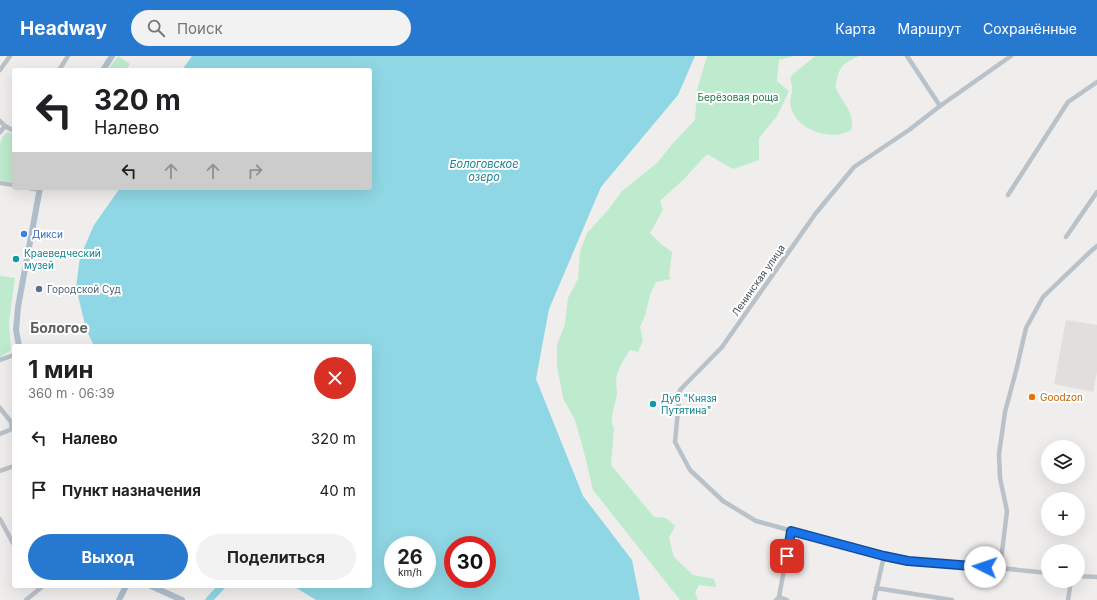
<!DOCTYPE html>
<html lang="ru">
<meta charset="utf-8">
<style>
body{margin:0;font-family:Inter,sans-serif;background:#f2f2f2;color:#202124;height:100vh;display:flex;flex-direction:column;font-size:15px;white-space:nowrap}
*{box-sizing:border-box;margin:0}
p{font-size:13px;color:#757577}
.icon{flex:none;width:22px;height:22px;fill:none;stroke:currentColor;stroke-width:2;stroke-linecap:round;stroke-linejoin:round}
.map{position:relative;flex:1;overflow:hidden}
.drawer{position:absolute;left:12px;top:288px;width:360px;height:244px;display:flex;flex-direction:column;background:#fff;border-radius:4px;box-shadow:0 4px 16px #0002}
.drawer>*{flex:none}
.banner{position:absolute;left:12px;top:12px;width:360px;height:122px;border-radius:4px;box-shadow:0 4px 16px #0002;background:#fff;color:#202124;overflow:hidden}
.fabs{position:absolute;left:1041px;top:384px;display:grid;gap:8px}
.fabs a{display:grid;place-items:center;width:44px;height:44px;border-radius:50%;background:#fff;box-shadow:0 4px 16px #0002;font-size:20px}
.speed{position:absolute;left:384px;top:480px;display:flex;gap:8px;font-size:20px;font-weight:700;text-align:center}
.speed>*{display:grid;place-content:center;width:52px;height:52px;border-radius:50%;background:#fff;box-shadow:0 4px 16px #0002;line-height:1}
.speed small{font-size:10px;font-weight:400}
.speed .limit{border:6px solid #d22;background:#fff;color:#111}
.pin{position:absolute;display:grid;place-items:center;width:34px;height:34px;color:#fff;margin:-17px;border-radius:8px;box-shadow:0 2px 6px #0006}
.me{position:absolute;width:44px;margin:-22px;rotate:274deg;stroke-linejoin:round;filter:drop-shadow(0 0 3px #0008)}
.turn{display:flex;align-items:center;gap:14px;height:84px;padding:0 16px;font-size:18px}
.turn .icon{width:52px;height:52px;stroke-width:2.5}
.turn b{display:block;font-size:28px;line-height:34px}
.lanes{display:flex;align-items:center;height:38px;padding:0 16px;background:#0003;justify-content:center;gap:20px;direction:ltr}
.lanes .off{opacity:.35}
.round{display:grid;place-items:center;flex:none;width:42px;height:42px;border-radius:21px;background:#f2f2f2}
.headline{display:flex;align-items:center;justify-content:space-between;height:68px;padding:0 16px}
h1{font-size:24px;font-weight:700;line-height:30px}
.cta{display:flex;gap:8px;margin-top:auto;padding:8px 16px}
.cta a{flex:1;height:46px;border-radius:24px;background:#2779d0;color:#fff;font-size:16px;font-weight:700;line-height:46px;text-align:center}
.cta a+a{background:#f2f2f2;color:#202124}
ul{padding:0;list-style:none}
li{display:flex;align-items:center;gap:12px;height:52px;padding:0 16px}
li div{flex:1}
li b{display:block;font-size:15px}
li em{font-style:normal}
header{display:flex;align-items:center;gap:24px;box-sizing:border-box;height:56px;padding:0 20px;background:#2779d0;color:#fff}
header strong{font-size:19px}
nav{display:flex;gap:22px;margin-inline-start:auto;font-size:14px}
.search{width:280px;height:36px;background:#f2f2f2;display:flex;align-items:center;gap:10px;box-sizing:border-box;padding:0 14px;border-radius:22px;color:#757577;font-size:15px}
.map>svg:first-child{display:block}
.education{fill:#e1dede}
.green{fill:#beebcd}
.water{fill:#8fd7e4;fill-rule:evenodd}
.lines{fill:none;stroke-linecap:round;stroke-linejoin:round}
.river{stroke:#8fd7e4;stroke-width:7}
.minor{stroke:#bac2c9;stroke-width:4.5}
.major{stroke:#afbeca;stroke-width:6}
.route-casing{stroke:#114b97;stroke-width:10}
.route{stroke:#1a73e8;stroke-width:7}
.shop-dot{fill:#3f7fe0;stroke:#fff;stroke-width:1.5}
.culture-dot{fill:#0f9aa8;stroke:#fff;stroke-width:1.5}
.service-dot{fill:#5c6f8a;stroke:#fff;stroke-width:1.5}
.food-dot{fill:#e8710a;stroke:#fff;stroke-width:1.5}
.labels{text-anchor:middle;dominant-baseline:central;stroke-width:4;stroke-linejoin:round;paint-order:stroke}
.park-label{font-size:10px;fill:#1e7445;stroke:#fff}
.shop-label{font-size:10px;fill:#366cbe;stroke:#fff;text-anchor:start}
.culture-label{font-size:10px;fill:#0d838f;stroke:#fff;text-anchor:start}
.street-label{font-size:10px;fill:#475159;stroke:#fff}
.service-label{font-size:10px;fill:#4e5e75;stroke:#fff;text-anchor:start}
.food-label{font-size:10px;fill:#c56008;stroke:#fff;text-anchor:start}
.water-label{font-size:11px;font-style:italic;fill:#178095;stroke:#fff}
.district-label{font-size:14px;font-weight:bold;fill:#5a5e61;stroke:#fff}
</style>
<header>
<strong>Headway</strong>
<div class="search"><svg class="icon" aria-label="search" viewBox="0 0 24 24"><circle cx="10" cy="10" r="6"/><path d="M15 15l6 6"/></svg>Поиск</div>
<nav><a>Карта</a><a>Маршрут</a><a>Сохранённые</a></nav>
</header>
<div class="map">
<svg width="1097" height="544" viewBox="0 0 1097 544">
<rect width="100%" height="100%" fill="#f0eded"/>
<path class="education" d="M1066 264 1097 269V316L1093 336 1054 328Z"/>
<path class="green" d="M118 0 130 8 126 14H108Z
M707 0H794L779 4 777 25 789 35 777 60 759 82V104L733 113 707 98 685 122 660 145 663 154 650 177 661 188 672 196 669 220 671 223 656 226 650 239 645 260 640 271 643 285 638 296 630 294C625 302 619 310 617 319 615 325 617 332 617 338 616 348 608 363 614 372L611 409 654 461 666 462 675 470 669 482 674 501 693 519 714 523 716 531 699 529 695 536 698 544H680L593 434 584 396 575 364 563 342 557 310V289L565 268 568 242 578 223 580 196 587 177 608 154 622 135 657 107 674 86 695 64 697 34Z
M815 0H859C847 6 840 8 837 23 836 26 835 29 836 32 837 35 839 38 840 40 847 51 855 61 851 74 832 86 797 74 791 52 789 45 792 39 792 31 792 28 791 25 790 22 797 13 807 8 815 0Z
M8 76 14 79V126L0 124V88L3 80Z
M0 220 15 222 9 266 11 294 0 301Z"/>
<path class="water" d="M192 0H695L678 39 601 131 549 253 536 323 583 440 632 504 640 544H316L293 530H370V290H94L86 273 76 231 80 201 94 169 120 132H370V14H182ZM393 489H427V523H393ZM453 489H487V523H453Z"/>
<g class="lines">
<path class="river" d="M209 544 222 530"/>
<path class="minor" d="M907 0 940 50
M1011 0 940 50 909 74 854 111 816 157 722 291 680 334 675 386 690 414 723 445 756 465 884 500 908 505 1000 512 1048 517
M0 14 10 0
M59 14 68 0
M0 65 5 70 14 75
M0 76 5 70
M0 127 14 129
M29 132 40 134
M1008 139 1068 46 1097 26
M1066 181 1097 136
M0 304 14 299
M0 352 11 366 12 373 0 378
M0 415 14 410
M0 463 14 489
M1000 512 1007 455 1000 422 999 398 1005 356 1016 315 1026 272 1043 241 1091 195 1097 190
M1078 520 1097 521
M876 532 952 544
M779 541 787 544
M26 544 43 530
M776 544 779 541 791 475
M874 544 884 500
M1068 544 1071 525"/>
<path class="major" d="M103 14 112 0
M19 290 16 274 18 251 40 132
M151 530 182 544
M119 544 126 530"/>
</g>
<g class="lines">
<g class="route-casing">
<path id="route" d="M787 500 791 475 884 500 908 505 985 511"/>
</g>
<use href="#route" class="route"/>
</g>
<circle class="shop-dot" cx="24" cy="178" r="4"/>
<g class="culture-dot">
<circle cx="16" cy="203" r="4"/>
<circle cx="653" cy="348" r="4"/>
</g>
<circle class="service-dot" cx="39" cy="233" r="4"/>
<circle class="food-dot" cx="1032" cy="341" r="4"/>
<g class="labels">
<g class="park-label">
<text x="738" y="41">Берёзовая роща</text>
</g>
<g class="shop-label">
<text x="32" y="178">Дикси</text>
</g>
<g class="culture-label">
<text x="24" y="197">Краеведческий<tspan x="24" dy="12">музей</tspan></text>
<text x="661" y="342">Дуб "Князя<tspan x="661" dy="12">Путятина"</tspan></text>
</g>
<g class="street-label">
<text transform="translate(758 224) rotate(-55)">Ленинская улица</text>
</g>
<g class="service-label">
<text x="47" y="233">Городской Суд</text>
</g>
<g class="food-label">
<text x="1040" y="341">Goodzon</text>
</g>
<g class="water-label">
<text x="484" y="108">Бологовское<tspan x="484" dy="13">озеро</tspan></text>
</g>
<g class="district-label">
<text x="59" y="271">Бологое</text>
</g>
</g>
</svg>
<div class="fabs">
<a><svg class="icon" aria-label="layers" viewBox="0 0 24 24"><path d="M12 4l9 5-9 5-9-5zM3 14l9 5 9-5"/></svg></a>
<a>+</a>
<a>−</a>
</div>
<div class="speed"><div>26<small>km/h</small></div><div class="limit">30</div></div>
<div class="pin" style="left:787px;top:500px;background:#d93025"><svg class="icon" aria-label="arrive" viewBox="0 0 24 24"><path d="M6 21V4h12l-3 4 3 4H6"/></svg></div>
<svg class="me" style="left:985px;top:511px" viewBox="-20 -20 40 40"><circle r="19" fill="#fff"/><path d="M0-13L10 11 0 6-10 11z" fill="#1a73e8"/></svg>
<div class="banner">
<div class="turn"><svg class="icon" aria-label="left" viewBox="0 0 24 24"><path d="M17 20v-9H6M10 6l-5 5 5 5"/></svg><div><b>320 m</b>Налево</div></div>
<div class="lanes"><svg class="icon" aria-label="left" viewBox="0 0 24 24"><path d="M17 20v-9H6M10 6l-5 5 5 5"/></svg><svg class="icon off" aria-label="ahead" viewBox="0 0 24 24"><path d="M12 20V5M6 11l6-6 6 6"/></svg><svg class="icon off" aria-label="ahead" viewBox="0 0 24 24"><path d="M12 20V5M6 11l6-6 6 6"/></svg><svg class="icon off" aria-label="right" viewBox="0 0 24 24"><path d="M7 20v-9h11M14 6l5 5-5 5"/></svg></div>
</div>
<section class="drawer">
<div class="headline"><div><h1>1 мин</h1><p>360 m · 06:39</p></div><a class="round" style="background:#d93025;color:#fff"><svg class="icon" aria-label="close" viewBox="0 0 24 24"><path d="M6 6l12 12M18 6L6 18"/></svg></a></div>
<ul>
<li><svg class="icon" aria-label="left" viewBox="0 0 24 24"><path d="M17 20v-9H6M10 6l-5 5 5 5"/></svg><div><b>Налево</b></div><em>320 m</em></li>
<li><svg class="icon" aria-label="arrive" viewBox="0 0 24 24"><path d="M6 21V4h12l-3 4 3 4H6"/></svg><div><b>Пункт назначения</b></div><em>40 m</em></li>
</ul>
<div class="cta"><a>Выход</a><a>Поделиться</a></div>
</section>
</div>
